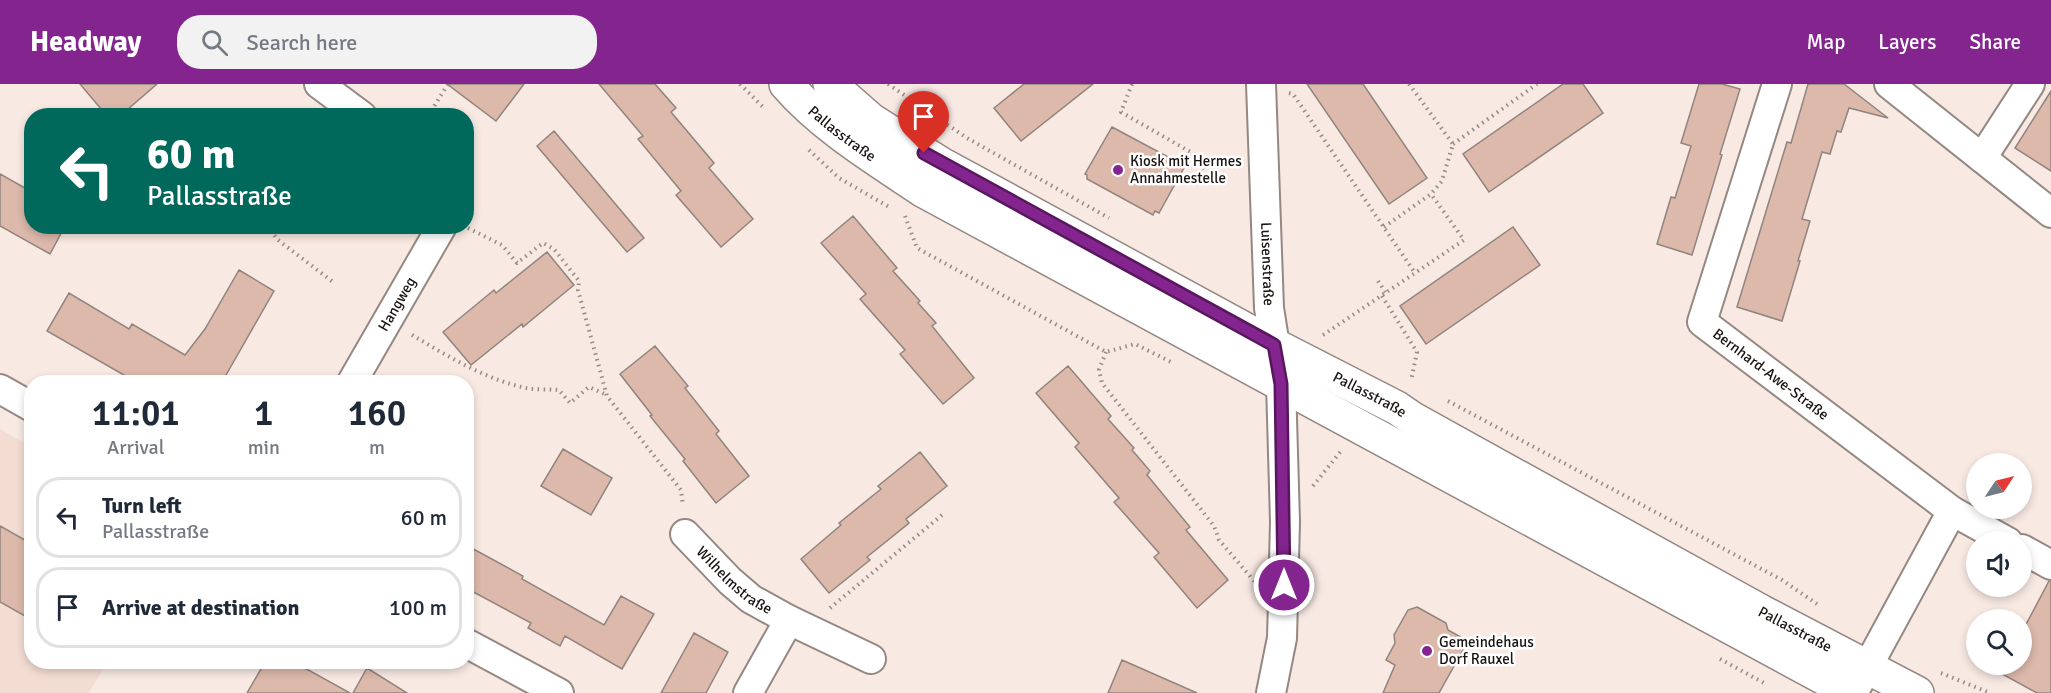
<!DOCTYPE html>
<meta charset="utf-8">
<style>
body{margin:0;font-family:Signika,sans-serif;background:#f2f2f3;color:#1f2937;height:100vh;display:flex;flex-direction:column;font-size:22px;white-space:nowrap}
*{box-sizing:border-box;margin:0}
p{font-size:20px;color:#747a83}
.icon{flex:none;width:33px;height:33px;fill:none;stroke:currentColor;stroke-width:2;stroke-linecap:round;stroke-linejoin:round}
.map{position:relative;flex:1;overflow:hidden}
.details{position:absolute;left:24px;top:291px;width:450px;height:294px;display:flex;flex-direction:column;background:#fff;border-radius:24px;box-shadow:0 3px 9px #0003}
.details>*{flex:none}
.guide{position:absolute;left:24px;top:24px;width:450px;height:126px;border-radius:24px;box-shadow:0 3px 9px #0003;background:#00695c;color:#fff;overflow:hidden}
.needle{width:39px;rotate:55deg}
.buttons{position:absolute;left:1966px;top:369px;display:grid;gap:12px}
.buttons a{display:grid;place-items:center;width:66px;height:66px;border-radius:50%;background:#fff;box-shadow:0 3px 9px #0003;font-size:30px}
.pin{position:absolute;display:grid;place-items:center;width:51px;height:51px;color:#fff;margin:-62px -26px;border-radius:50% 50% 50% 0;rotate:-45deg;box-shadow:0 0 6px #0007}
.pin .icon{rotate:45deg}
.me{position:absolute;width:66px;margin:-33px;rotate:0deg;stroke-linejoin:round;filter:drop-shadow(0 0 4px #0008)}
.turn{display:flex;align-items:center;gap:21px;height:126px;padding:0 24px;font-size:27px}
.turn .icon{width:78px;height:78px;stroke-width:2.5}
.turn b{display:block;font-size:42px;line-height:51px}
.eta{display:flex;justify-content:space-evenly;align-items:center;height:102px;text-align:center}
.eta b{font-size:36px;font-weight:600;line-height:42px}
ul{padding:0;list-style:none}
li{display:flex;align-items:center;gap:18px;height:81px;margin:0 12px 9px;padding:0 12px;border:3px solid #e0e1e3;border-radius:24px}
li div{flex:1}
li b{display:block;font-size:22px}
li em{font-style:normal}
header{display:flex;align-items:center;gap:36px;box-sizing:border-box;height:84px;padding:0 30px;background:#84248e;color:#fff}
header strong{font-size:28px}
nav{display:flex;gap:33px;margin-inline-start:auto;font-size:21px}
.search{width:420px;height:54px;background:#f2f2f3;display:flex;align-items:center;gap:15px;box-sizing:border-box;padding:0 21px;border-radius:24px;color:#747a83;font-size:22px}
.map>svg:first-child{display:block}
.built{fill:#f3ddd3}
.building{fill:#dcb9aa;stroke:#91847e;stroke-width:1.5}
.lines{fill:none;stroke-linecap:round;stroke-linejoin:round}
.minor-casing{stroke:#958882;stroke-width:32}
.major-casing{stroke:#958882;stroke-width:36}
.path{stroke:#958b86;stroke-width:4;stroke-dasharray:1.5 4.5;stroke-linecap:butt}
.minor{stroke:#fff;stroke-width:28}
.major{stroke:#fff;stroke-width:33}
.route-casing{stroke:#56175c;stroke-width:15}
.route{stroke:#84248e;stroke-width:10}
.poi-dot{fill:#84248e;stroke:#fff;stroke-width:2}
.labels{text-anchor:middle;dominant-baseline:central;stroke-width:5;stroke-linejoin:round;paint-order:stroke}
.street-label{font-size:15px;fill:#191412;stroke:#fff}
.poi-label{font-size:15px;fill:#191412;stroke:#fff;text-anchor:start}
</style>
<header>
<strong>Headway</strong>
<div class="search"><svg class="icon" aria-label="search" viewBox="0 0 24 24"><circle cx="10" cy="10" r="6"/><path d="M15 15l6 6"/></svg>Search here</div>
<nav><a>Map</a><a>Layers</a><a>Share</a></nav>
</header>
<div class="map">
<svg width="2051" height="609" viewBox="0 0 2051 609">
<rect width="100%" height="100%" fill="#f8e9e3"/>
<path class="built" d="M0 345 31 363 32 578H107L89 609H0Z"/>
<path class="building" d="M80 0H157L120 32H107Z
M447 0H524L496 37Z
M599 0H655L676 24 671 28 714 79 709 84 753 135 721 163 676 111 681 107 638 55 643 52Z
M1024 0H1093L1021 57 994 24Z
M1307 0H1363L1427 94 1389 120Z
M1563 0H1583L1603 29 1489 108 1463 70Z
M1699 0H1722L1740 5 1720 70 1722 71 1692 171 1657 160 1671 113 1675 114 1691 62 1681 59Z
M1808 0H1844L1888 34 1849 24 1841 48 1837 47 1830 70 1822 68 1802 135 1810 137 1798 177H1800L1782 237 1737 223 1787 58 1791 59Z
M2051 7V87L2015 64Z
M1112 43 1185 82 1159 129 1155 127 1153 131 1087 95V91L1085 90Z
M554 47 644 154 627 168 537 62Z
M0 90 32 108V142H65L50 170 0 142Z
M853 132 897 184 893 187 920 217 918 219 936 239 932 242 974 294 943 320 900 270 905 266 860 215 866 210 821 159Z
M1513 143 1540 181 1426 260 1400 222Z
M547 168 574 201 523 243 522 240 471 281 443 248 494 206 496 209Z
M239 186 274 207 222 298H136L47 247 69 209 129 245 132 240 185 271 205 245Z
M655 262 688 302 685 304 719 347 716 350 749 392 716 419 683 377 685 375 650 332 652 331 620 290Z
M1068 282 1111 332 1108 335 1134 364 1132 366 1150 387 1147 391 1190 443 1186 446 1228 496 1197 524 1154 473 1159 469 1114 418 1119 414 1075 363 1079 359 1036 309Z
M563 365 612 394 591 431 541 402Z
M920 368 947 402 906 435 909 439 867 473 870 476 829 509 801 475 841 441 839 439 881 405 878 402Z
M0 442 32 460V536L0 518Z
M466 461 523 492 522 495 604 541 621 512 654 530 622 585 565 552 560 562 528 544 531 539 466 504Z
M2049 497H2051V609H2037L1984 580H2022V548Z
M1417 523 1446 539 1448 546 1468 557 1439 609H1383L1395 581 1386 576 1395 559 1394 551 1408 526Z
M694 549 728 568 706 609H661Z
M1122 576 1197 609H1108Z
M265 578H294L350 609H247Z
M367 584 407 609H353Z"/>
<g class="lines">
<g class="minor-casing">
<g id="minor">
<path d="M319 0 362 32"/>
<path id="s1" d="M1261 0 1269 224 1281 300 1285 438 1282 554 1271 609"/>
<path id="s2" d="M1777 0 1702 238 1952 427 2008 458"/>
<path d="M1889 0 2051 129"/>
<path d="M1982 74 2030 0"/>
<path id="s3" d="M352 298 442 142"/>
<path d="M0 305 32 323"/>
<path id="s4" d="M685 450 730 497 751 515 789 536 748 609"/>
<path d="M2022 465 2051 481"/>
<path d="M789 536 871 575"/>
<path d="M466 559 559 609"/>
<path d="M1857 602 1952 427"/>
</g>
</g>
<g class="major-casing">
<g id="major">
<path id="s5" d="M786 0C823 43 878 76 924 107L1852 609"/>
<path id="s6" d="M830 0 871 36 941 80 1274 261 1397 324 1413 335 1762 528 1917 609"/>
</g>
</g>
<path class="path" d="M740 0 764 24
M888 0 967 54 1109 134
M1132 0 1121 28 1194 70 1203 86
M1289 9 1293 10 1415 189
M428 32 448 0
M1453 60 1537 0
M809 66 839 94 891 124
M905 132 917 164 1106 268 1135 260 1173 279
M267 142 278 156 333 198
M1384 143 1431 110 1442 97 1453 60 1409 0
M468 144 502 161 517 179 543 159 554 165 579 197 578 206 607 312 681 406 683 422
M1378 197 1386 209
M1382 212 1417 268 1411 297
M412 251C448 272 484 295 526 304 536 306 548 305 559 306L570 319 589 303 607 311
M1323 251 1464 156 1431 110
M1106 268 1099 286 1102 299 1214 442 1219 456 1255 498
M1448 317 1782 496 1817 520
M1313 402 1341 367
M830 524 942 431
M1720 575 1764 599
M1941 589 1990 609"/>
<use href="#minor" class="minor"/>
<use href="#major" class="major"/>
</g>
<g class="lines">
<g class="route-casing">
<path id="route" d="M924 69 1274 261 1281 300 1284 501"/>
</g>
<use href="#route" class="route"/>
</g>
<g class="poi-dot">
<circle cx="1118" cy="86" r="6"/>
<circle cx="1427" cy="567" r="6"/>
</g>
<g class="labels">
<g class="street-label">
<text stroke="none"><textPath href="#s5" startOffset="75">Pallasstraße</textPath></text>
<text stroke="none"><textPath href="#s1" startOffset="180">Luisenstraße</textPath></text>
<text stroke="none"><textPath href="#s3" startOffset="90">Hangweg</textPath></text>
<text stroke="none"><textPath href="#s2" startOffset="336">Bernhard-Awe-Straße</textPath></text>
<text stroke="none"><textPath href="#s6" startOffset="624">Pallasstraße</textPath></text>
<text stroke="none"><textPath href="#s4" startOffset="68">Wilhelmstraße</textPath></text>
<text stroke="none"><textPath href="#s6" startOffset="1110">Pallasstraße</textPath></text>
</g>
<g class="poi-label">
<text x="1130" y="77">Kiosk mit Hermes<tspan x="1130" dy="17">Annahmestelle</tspan></text>
<text x="1439" y="558">Gemeindehaus<tspan x="1439" dy="17">Dorf Rauxel</tspan></text>
</g>
</g>
</svg>
<div class="buttons">
<a><svg class="needle" viewBox="-14 -14 28 28"><path d="M0-13l5 13h-10z" fill="#e53935"/><path d="M0 13l5-13h-10z" fill="#747a83"/></svg></a>
<a><svg class="icon" aria-label="sound" viewBox="0 0 24 24"><path d="M4 9h4l5-4v14l-5-4H4zM17 9q2 3 0 6"/></svg></a>
<a><svg class="icon" aria-label="search" viewBox="0 0 24 24"><circle cx="10" cy="10" r="6"/><path d="M15 15l6 6"/></svg></a>
</div>
<div class="pin" style="left:924px;top:69px;background:#d93025"><svg class="icon" aria-label="arrive" viewBox="0 0 24 24"><path d="M6 21V4h12l-3 4 3 4H6"/></svg></div>
<svg class="me" style="left:1284px;top:501px" viewBox="-20 -20 40 40"><circle r="17" fill="#84248e" stroke="#fff" stroke-width="3"/><path d="M0-11L8 9 0 5-8 9z" fill="#fff"/></svg>
<div class="guide">
<div class="turn"><svg class="icon" aria-label="left" viewBox="0 0 24 24"><path d="M17 20v-9H6M10 6l-5 5 5 5"/></svg><div><b>60 m</b>Pallasstraße</div></div>
</div>
<section class="details">
<div class="eta">
<div><b>11:01</b><p>Arrival</p></div>
<div><b>1</b><p>min</p></div>
<div><b>160</b><p>m</p></div>
</div>
<ul>
<li><svg class="icon" aria-label="left" viewBox="0 0 24 24"><path d="M17 20v-9H6M10 6l-5 5 5 5"/></svg><div><b>Turn left</b><p>Pallasstraße</p></div><em>60 m</em></li>
<li><svg class="icon" aria-label="arrive" viewBox="0 0 24 24"><path d="M6 21V4h12l-3 4 3 4H6"/></svg><div><b>Arrive at destination</b></div><em>100 m</em></li>
</ul>
</section>
</div>
